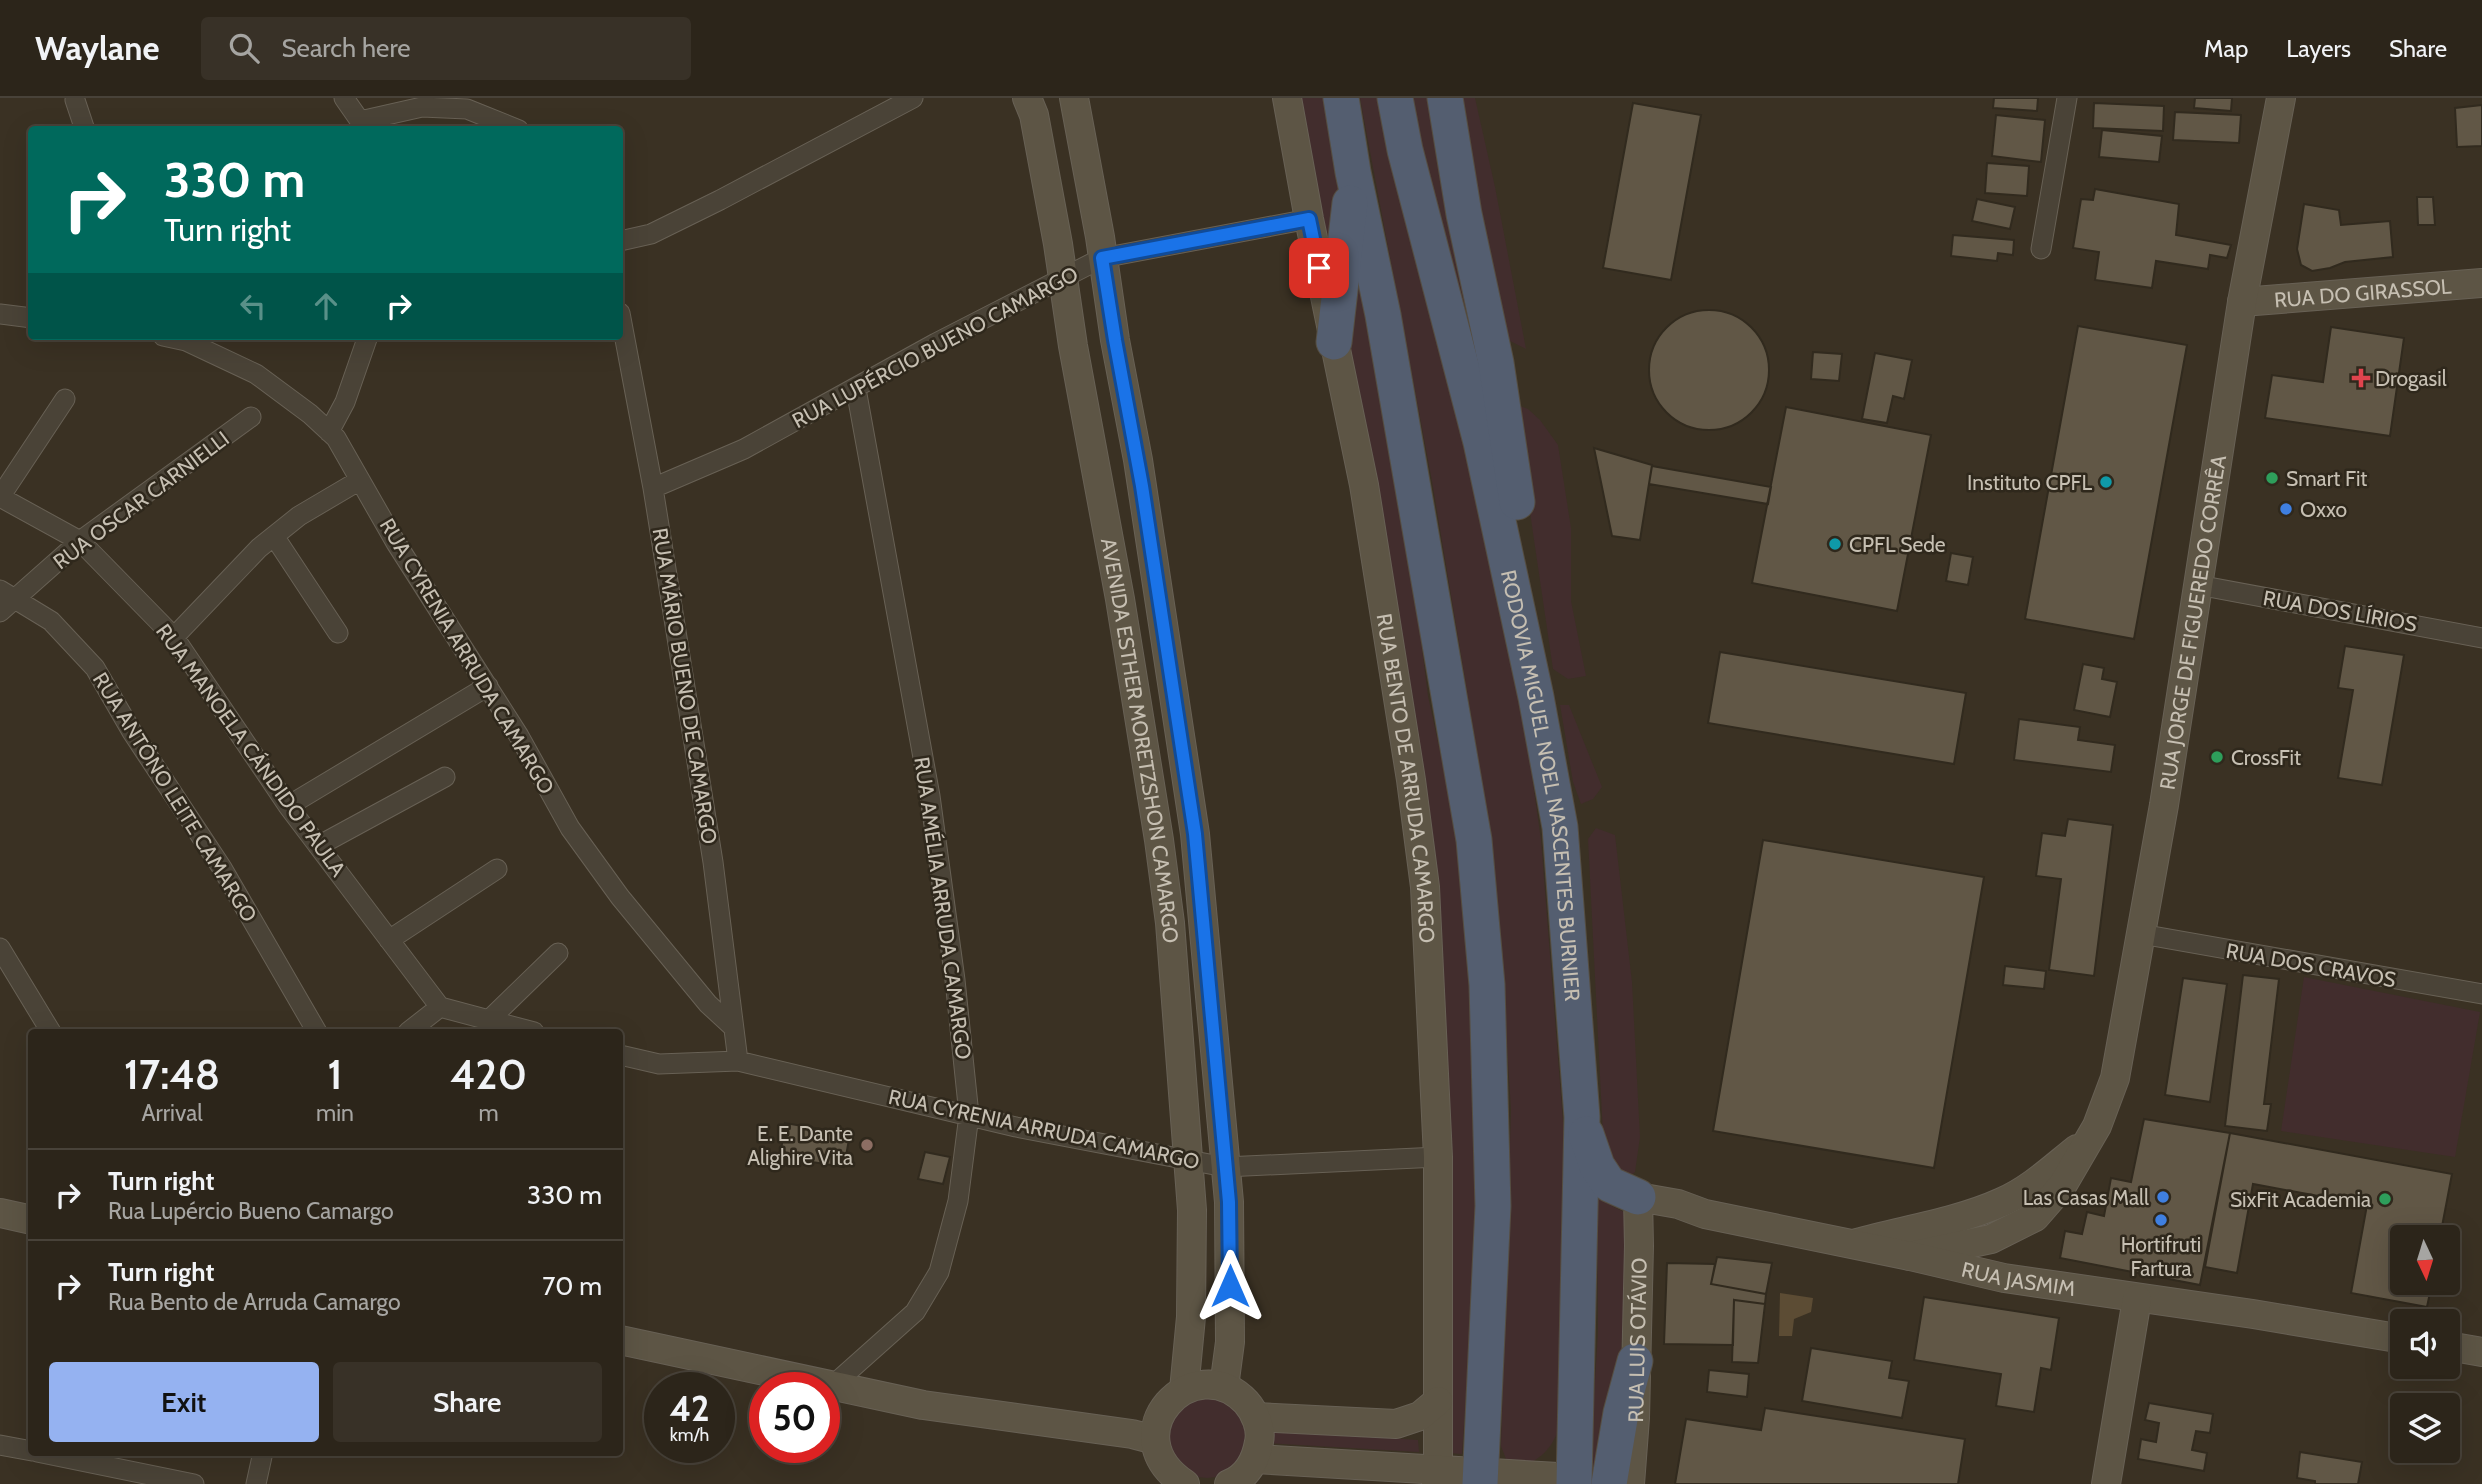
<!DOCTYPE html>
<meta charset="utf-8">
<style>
body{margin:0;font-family:Cabin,sans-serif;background:#383127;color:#f1f3f6;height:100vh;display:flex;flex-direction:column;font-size:26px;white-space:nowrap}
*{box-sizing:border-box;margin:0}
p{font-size:23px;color:#a6a5a2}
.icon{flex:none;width:38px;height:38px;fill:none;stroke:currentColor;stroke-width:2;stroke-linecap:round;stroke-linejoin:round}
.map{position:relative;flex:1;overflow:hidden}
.side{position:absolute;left:28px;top:931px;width:595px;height:427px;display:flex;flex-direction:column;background:#2c251a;border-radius:7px;box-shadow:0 7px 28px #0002,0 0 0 2px #484239}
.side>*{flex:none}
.top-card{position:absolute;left:28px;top:28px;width:595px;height:214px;border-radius:7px;box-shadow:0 7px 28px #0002,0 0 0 2px #484239;background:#00695c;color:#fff;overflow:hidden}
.needle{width:46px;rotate:176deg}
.controls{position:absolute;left:2390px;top:1127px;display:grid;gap:14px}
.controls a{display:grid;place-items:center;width:70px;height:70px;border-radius:7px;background:#2c251a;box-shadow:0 7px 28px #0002,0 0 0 2px #484239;font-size:35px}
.speed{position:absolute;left:644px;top:1274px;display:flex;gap:14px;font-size:35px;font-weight:700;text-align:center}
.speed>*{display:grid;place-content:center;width:91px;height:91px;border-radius:50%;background:#2c251a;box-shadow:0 7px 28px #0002,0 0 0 2px #484239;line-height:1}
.speed small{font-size:18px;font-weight:400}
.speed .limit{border:10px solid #d22;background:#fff;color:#111}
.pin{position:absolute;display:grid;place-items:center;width:60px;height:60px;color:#fff;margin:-30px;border-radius:14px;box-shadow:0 4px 10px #0006}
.me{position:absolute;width:77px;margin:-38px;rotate:0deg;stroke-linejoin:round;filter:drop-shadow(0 0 5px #0008)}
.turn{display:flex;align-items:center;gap:24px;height:147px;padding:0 21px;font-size:32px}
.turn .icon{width:91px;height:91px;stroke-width:2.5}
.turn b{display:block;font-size:49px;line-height:60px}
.lanes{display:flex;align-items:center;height:66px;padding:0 21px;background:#0003;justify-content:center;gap:35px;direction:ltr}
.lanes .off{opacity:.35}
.eta{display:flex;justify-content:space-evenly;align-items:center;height:119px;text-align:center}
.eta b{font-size:42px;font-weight:600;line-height:49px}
.cta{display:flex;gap:14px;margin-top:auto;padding:14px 21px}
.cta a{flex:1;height:80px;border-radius:7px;background:#95b2f1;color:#111;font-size:28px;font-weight:600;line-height:80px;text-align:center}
.cta a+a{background:#383127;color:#f1f3f6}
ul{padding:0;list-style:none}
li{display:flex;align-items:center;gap:21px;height:91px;padding:0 21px;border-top:2px solid #484239}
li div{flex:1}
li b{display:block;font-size:26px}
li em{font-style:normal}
header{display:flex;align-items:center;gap:42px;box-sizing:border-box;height:98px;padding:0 35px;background:#2c251a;border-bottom:2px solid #484239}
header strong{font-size:33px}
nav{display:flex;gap:38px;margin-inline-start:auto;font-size:24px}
.search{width:490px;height:63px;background:#383127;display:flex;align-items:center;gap:18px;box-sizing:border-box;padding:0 24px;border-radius:7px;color:#a6a5a2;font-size:26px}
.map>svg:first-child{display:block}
.green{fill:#422d2d}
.water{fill:#5c4c34}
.building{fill:#615746;stroke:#312a1e;stroke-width:2}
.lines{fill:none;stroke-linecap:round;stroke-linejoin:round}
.street-casing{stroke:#686155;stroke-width:21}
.secondary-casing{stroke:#686155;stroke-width:30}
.highway-casing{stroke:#554e42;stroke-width:37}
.street{stroke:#4a4337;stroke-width:19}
.secondary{stroke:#5d5545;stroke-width:28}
.highway{stroke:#545e70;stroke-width:35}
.route-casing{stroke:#114b97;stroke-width:18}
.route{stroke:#1a73e8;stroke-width:12}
.health-dot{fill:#e0444e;stroke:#2f281c;stroke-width:2.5}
.leisure-dot{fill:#2e9e5b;stroke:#2f281c;stroke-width:2.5}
.culture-dot{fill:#0f9aa8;stroke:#2f281c;stroke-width:2.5}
.shop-dot{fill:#3f7fe0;stroke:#2f281c;stroke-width:2.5}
.education-dot{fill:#8d6e63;stroke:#2f281c;stroke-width:2.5}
.labels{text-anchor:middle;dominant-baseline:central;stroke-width:5;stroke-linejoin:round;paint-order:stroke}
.street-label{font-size:21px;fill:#c6bfb2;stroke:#2f281c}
.poi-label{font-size:21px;fill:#c6bfb2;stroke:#2f281c;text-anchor:start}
</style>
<header>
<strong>Waylane</strong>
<div class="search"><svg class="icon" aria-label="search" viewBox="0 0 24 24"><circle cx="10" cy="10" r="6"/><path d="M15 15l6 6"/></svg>Search here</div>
<nav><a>Map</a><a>Layers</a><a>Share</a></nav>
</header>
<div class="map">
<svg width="2482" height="1386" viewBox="0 0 2482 1386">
<rect width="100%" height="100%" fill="#3a3123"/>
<path class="green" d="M1294 0H1323L1342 90 1335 183Z
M1360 0H1377L1389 59 1428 189 1514 550 1541 742 1567 1075 1564 1319C1554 1343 1551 1354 1527 1367L1506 1361 1501 1348 1511 1012 1500 835 1474 635 1432 383Z
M1408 0H1435L1475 225 1465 226Z
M1455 0H1475L1495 89 1526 251 1502 239Z
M1356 159 1401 385 1428 598 1453 713 1475 911 1476 1153 1462 1356 1449 1355 1444 919 1345 248Z
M1509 304 1528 311 1540 322 1558 347 1571 430V503L1586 578 1568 581 1553 571 1523 367Z
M1560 607H1569L1602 689 1593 701 1581 706 1573 684Z
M1596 730 1615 737 1632 884 1640 1039 1635 1074 1627 1081 1604 1057 1588 741Z
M2304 879 2480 914 2455 1059 2281 1033Z
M1597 1095 1612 1108 1628 1116 1619 1299 1604 1379H1589L1598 1234Z
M1167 1340a40 40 0 1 1 80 0a40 40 0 1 1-80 0Z
M1265 1331 1418 1342 1419 1354 1265 1345Z"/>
<path class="water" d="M1780 1195 1813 1200 1811 1214 1794 1221 1792 1238H1779Z"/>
<path class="building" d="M1994 0H2038L2037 13 1993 10Z
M2195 0H2232L2231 13 2194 10Z
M1633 5 1701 17 1671 182 1603 170Z
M2094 5 2164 8 2163 33 2093 30Z
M2482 7V48L2457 49 2455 10Z
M2175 14 2241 17 2239 45 2173 42Z
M1996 17 2045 22 2041 64 1992 58Z
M2102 32 2162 38 2159 64 2099 59Z
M1987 65 2029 68 2027 98 1985 95Z
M2095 91 2179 106 2176 137 2231 147 2227 160 2210 157 2208 171 2156 163 2152 190 2095 182 2099 154 2073 150 2081 101 2093 102Z
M2417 99H2433L2435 127H2418Z
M1977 101 2015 109 2010 131 1972 123Z
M2304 106 2339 112 2341 127 2390 123 2393 159 2345 164 2330 170 2312 173 2301 167 2297 151Z
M1953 137 2014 142 2013 157 1998 155 1997 163 1951 158Z
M1649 272a60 60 0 1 1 120 0a60 60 0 1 1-120 0Z
M2078 228 2187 247 2134 541 2025 521Z
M2331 229 2404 240 2390 338 2265 320 2272 277 2323 284Z
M1813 254 1842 256 1839 283 1811 281Z
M1875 255 1912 262 1904 301 1893 298 1887 325 1862 321Z
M1786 309 1931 337 1897 513 1752 485Z
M1594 350 1652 367 1640 442 1612 438Z
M1652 368 1771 389 1768 406 1649 386Z
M1951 455 1973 459 1968 487 1946 483Z
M2345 548 2404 557 2382 687 2338 680 2353 592 2338 590Z
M1720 554 1966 595 1954 666 1708 625Z
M2083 566 2104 570 2102 581 2117 584 2110 619 2074 612Z
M2019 621 2080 629 2078 642 2115 647 2111 674 2014 662Z
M2068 721 2113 727 2094 878 2049 872 2061 781 2036 778 2042 735 2065 738Z
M1763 742 1984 779 1934 1070 1713 1033Z
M2005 868 2046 873 2044 891 2003 887Z
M2243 877 2279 881 2264 1006H2271L2267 1033 2225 1028Z
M2183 880 2227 886 2210 1004 2165 997Z
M2144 1021 2230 1035 2200 1187 2060 1160 2065 1133 2082 1136 2087 1114 2104 1118 2111 1080 2131 1084Z
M785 1025 850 1036 844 1069 780 1059Z
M2230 1035 2452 1076 2440 1139H2403V1185H2432L2427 1209 2351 1195 2367 1107 2253 1086 2237 1175 2205 1169Z
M925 1054 950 1059 943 1086 918 1081Z
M1717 1159 1772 1165 1766 1196 1711 1186Z
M1667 1165 1715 1166 1711 1186 1766 1196 1765 1206 1734 1202 1733 1247 1664 1246Z
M1924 1199 2059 1220 2051 1272 2041 1270 2034 1314 1996 1308 2001 1276 1914 1262Z
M1734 1202 1765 1206 1758 1265 1732 1264Z
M1811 1250 1892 1263 1889 1280 1909 1283 1902 1320 1802 1303Z
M1709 1272 1749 1276 1747 1299 1707 1294Z
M2149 1305 2213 1316 2210 1335 2196 1333 2192 1352 2207 1355 2204 1373 2138 1361 2141 1341 2156 1344 2159 1325 2145 1322Z
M1765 1310 1965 1341 1958 1386H1675L1686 1321 1761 1332Z
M2300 1354 2362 1364 2358 1386H2315V1383L2297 1380Z"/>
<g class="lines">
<g class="street-casing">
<path id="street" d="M344 0 360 23 361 32
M75 2 85 32
M360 23 422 9 467 11 519 32
M620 143 651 136 720 102 913 0
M2041 151 2067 0
M620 215 653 390 713 764 738 963
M0 216 32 220
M163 238 186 243 256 276 310 316 336 340 396 445 519 638 570 730 620 799 708 906 733 929
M329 334 345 304 368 238
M653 390 744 351 936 245 1102 160 1309 121
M0 399 80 443 174 539 288 708 440 909
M0 399 65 301
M274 438 338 535
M2198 487 2482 540
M0 492 51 523 95 570 132 634 222 770 317 934
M0 514 80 443 251 319
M174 539 259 450 299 418 360 382
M288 708 488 588
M318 748 445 679
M2141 836 2482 896
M389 842 497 771
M0 850 51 934
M440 909 534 934
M490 921 558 855
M408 934 440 909
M620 957 659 966 738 963 1016 1029 1225 1069 1438 1059
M832 1288 915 1214 939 1174 958 1103 969 1017 955 882 930 698 856 291
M0 1347 32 1353
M37 1354 194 1386
M256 1386 263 1354"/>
</g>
<g class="secondary-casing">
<g id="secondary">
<path id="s1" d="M1027 0 1034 17 1058 146 1073 248 1120 501 1159 742 1170 825 1192 1112 1191 1219 1184 1292"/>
<path d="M1074 0 1100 139 1115 242 1138 362 1195 736 1229 1104 1230 1244 1224 1289"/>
<path id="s2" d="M1287 0 1309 121 1364 387 1411 682 1425 789 1438 1059V1371L1436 1386"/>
<path id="s3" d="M2242 204 2482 185"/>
<path d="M0 1115 32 1122"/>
<path d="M1857 1145C1904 1132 1958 1124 2002 1104 2030 1092 2053 1070 2077 1051"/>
<path id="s4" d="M1910 1158 1991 1141 2035 1119 2062 1088 2097 1028 2115 980 2164 707 2242 204 2281 0"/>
<path d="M620 1242 923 1307 1132 1336 1155 1342"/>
<path d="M2448 1248 2482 1254"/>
<path d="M1256 1319 1396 1326 1420 1318 1438 1303"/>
<path d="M1255 1361 1575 1380"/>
<path d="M1185 1386C1110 1336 1194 1249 1246 1304 1255 1314 1262 1331 1259 1344 1256 1362 1247 1379 1229 1386"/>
<path id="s5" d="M1630 1386 1635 1320 1639 1148 1638 1099 1678 1106 1705 1116 1910 1158 2004 1180 2253 1216 2403 1241"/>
<path d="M2106 1386 2137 1201"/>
</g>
</g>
<g class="highway-casing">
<g id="highway">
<path d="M1341 0 1353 74 1383 217 1474 742 1487 887 1493 1108 1480 1386"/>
<path id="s6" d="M1395 0 1405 52 1481 344 1536 599 1560 729 1582 1019 1574 1386"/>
<path d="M1445 0 1464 116 1496 265 1517 404"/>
<path d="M1334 244 1350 105"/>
<path d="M1586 1036 1597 1068 1609 1086 1638 1099"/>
<path d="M1609 1386 1621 1315 1635 1263"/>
</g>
</g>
<use href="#street" class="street"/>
<use href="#secondary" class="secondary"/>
<use href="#highway" class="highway"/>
</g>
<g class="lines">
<g class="route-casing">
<path id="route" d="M1230 1188 1229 1104 1195 736 1142 388 1115 242 1102 160 1309 121 1319 170"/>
</g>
<use href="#route" class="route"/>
</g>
<path class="health-dot" d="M2357.5 269.5h7v7h7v7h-7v7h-7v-7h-7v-7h7z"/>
<g class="leisure-dot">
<circle cx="2272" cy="380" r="7"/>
<circle cx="2217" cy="659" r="7"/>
<circle cx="2385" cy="1101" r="7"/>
</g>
<g class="culture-dot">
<circle cx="2106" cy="384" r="7"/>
<circle cx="1835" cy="446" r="7"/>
</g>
<g class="shop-dot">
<circle cx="2286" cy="411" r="7"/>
<circle cx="2163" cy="1099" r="7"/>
<circle cx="2161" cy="1122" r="7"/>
</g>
<circle class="education-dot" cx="867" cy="1047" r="7"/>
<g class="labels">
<g class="street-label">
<text stroke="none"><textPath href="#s3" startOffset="121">RUA DO GIRASSOL</textPath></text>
<text transform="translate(935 249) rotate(-28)">RUA LUPÉRCIO BUENO CAMARGO</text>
<text transform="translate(141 402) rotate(-37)">RUA OSCAR CARNIELLI</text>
<text transform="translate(2340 513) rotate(10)">RUA DOS LÍRIOS</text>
<text stroke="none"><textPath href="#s4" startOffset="756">RUA JORGE DE FIGUEREDO CORRÊA</textPath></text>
<text transform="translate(467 558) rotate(59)">RUA CYRENIA ARRUDA CAMARGO</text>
<text transform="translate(685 588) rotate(81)">RUA MÁRIO BUENO DE CAMARGO</text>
<text stroke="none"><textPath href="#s1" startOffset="653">AVENIDA ESTHER MORETZSHON CAMARGO</textPath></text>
<text transform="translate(251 652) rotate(54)">RUA MANOELA CÁNDIDO PAULA</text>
<text stroke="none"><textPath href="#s2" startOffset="691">RUA BENTO DE ARRUDA CAMARGO</textPath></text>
<text stroke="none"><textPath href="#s6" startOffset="704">RODOVIA MIGUEL NOEL NASCENTES BURNIER</textPath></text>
<text transform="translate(175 699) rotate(58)">RUA ANTÔNO LEITE CAMARGO</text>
<text transform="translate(943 810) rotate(82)">RUA AMÉLIA ARRUDA CAMARGO</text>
<text transform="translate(2311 867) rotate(10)">RUA DOS CRAVOS</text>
<text transform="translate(1044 1031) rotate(12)">RUA CYRENIA ARRUDA CAMARGO</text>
<text stroke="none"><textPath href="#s5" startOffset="677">RUA JASMIM</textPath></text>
<text stroke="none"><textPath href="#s5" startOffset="144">RUA LUIS OTÁVIO</textPath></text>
</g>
<g class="poi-label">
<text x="2375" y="280">Drogasil</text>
<text x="2286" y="380">Smart Fit</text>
<text x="2092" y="384" text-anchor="end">Instituto CPFL</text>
<text x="2300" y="411">Oxxo</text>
<text x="1849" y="446">CPFL Sede</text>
<text x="2231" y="659">CrossFit</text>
<text x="853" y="1035" text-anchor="end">E. E. Dante<tspan x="853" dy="24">Alighire Vita</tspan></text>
<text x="2149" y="1099" text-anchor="end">Las Casas Mall</text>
<text x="2371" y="1101" text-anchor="end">SixFit Academia</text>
<text x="2161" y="1146" text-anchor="middle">Hortifruti<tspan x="2161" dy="24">Fartura</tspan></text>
</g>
</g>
</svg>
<div class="controls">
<a><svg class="needle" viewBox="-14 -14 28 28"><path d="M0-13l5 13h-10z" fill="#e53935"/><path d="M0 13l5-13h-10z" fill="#a6a5a2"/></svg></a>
<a><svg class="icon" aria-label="sound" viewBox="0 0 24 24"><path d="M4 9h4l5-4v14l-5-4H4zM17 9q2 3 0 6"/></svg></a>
<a><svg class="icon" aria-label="layers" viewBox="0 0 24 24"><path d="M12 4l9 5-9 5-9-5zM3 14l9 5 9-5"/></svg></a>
</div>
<div class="speed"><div>42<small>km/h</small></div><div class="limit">50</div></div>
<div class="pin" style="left:1319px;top:170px;background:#d93025"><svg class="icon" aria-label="arrive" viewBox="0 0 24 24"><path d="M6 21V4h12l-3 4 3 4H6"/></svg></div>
<svg class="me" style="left:1230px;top:1188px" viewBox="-20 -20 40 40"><path d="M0-17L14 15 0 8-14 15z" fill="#1a73e8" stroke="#fff" stroke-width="4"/></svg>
<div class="top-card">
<div class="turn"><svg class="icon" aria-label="right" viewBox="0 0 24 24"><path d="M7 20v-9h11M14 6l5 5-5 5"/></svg><div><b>330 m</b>Turn right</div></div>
<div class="lanes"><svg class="icon off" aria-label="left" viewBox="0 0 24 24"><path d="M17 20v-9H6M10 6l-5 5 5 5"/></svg><svg class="icon off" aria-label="ahead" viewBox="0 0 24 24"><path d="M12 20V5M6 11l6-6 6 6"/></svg><svg class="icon" aria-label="right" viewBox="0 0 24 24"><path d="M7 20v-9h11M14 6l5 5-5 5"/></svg></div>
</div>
<section class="side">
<div class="eta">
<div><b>17:48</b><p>Arrival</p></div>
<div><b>1</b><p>min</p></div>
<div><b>420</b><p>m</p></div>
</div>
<ul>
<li><svg class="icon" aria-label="right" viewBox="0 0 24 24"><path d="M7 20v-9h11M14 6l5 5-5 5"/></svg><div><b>Turn right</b><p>Rua Lupércio Bueno Camargo</p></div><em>330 m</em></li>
<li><svg class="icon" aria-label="right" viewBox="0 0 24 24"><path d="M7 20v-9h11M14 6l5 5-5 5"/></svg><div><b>Turn right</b><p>Rua Bento de Arruda Camargo</p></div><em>70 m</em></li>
</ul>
<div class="cta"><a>Exit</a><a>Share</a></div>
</section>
</div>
